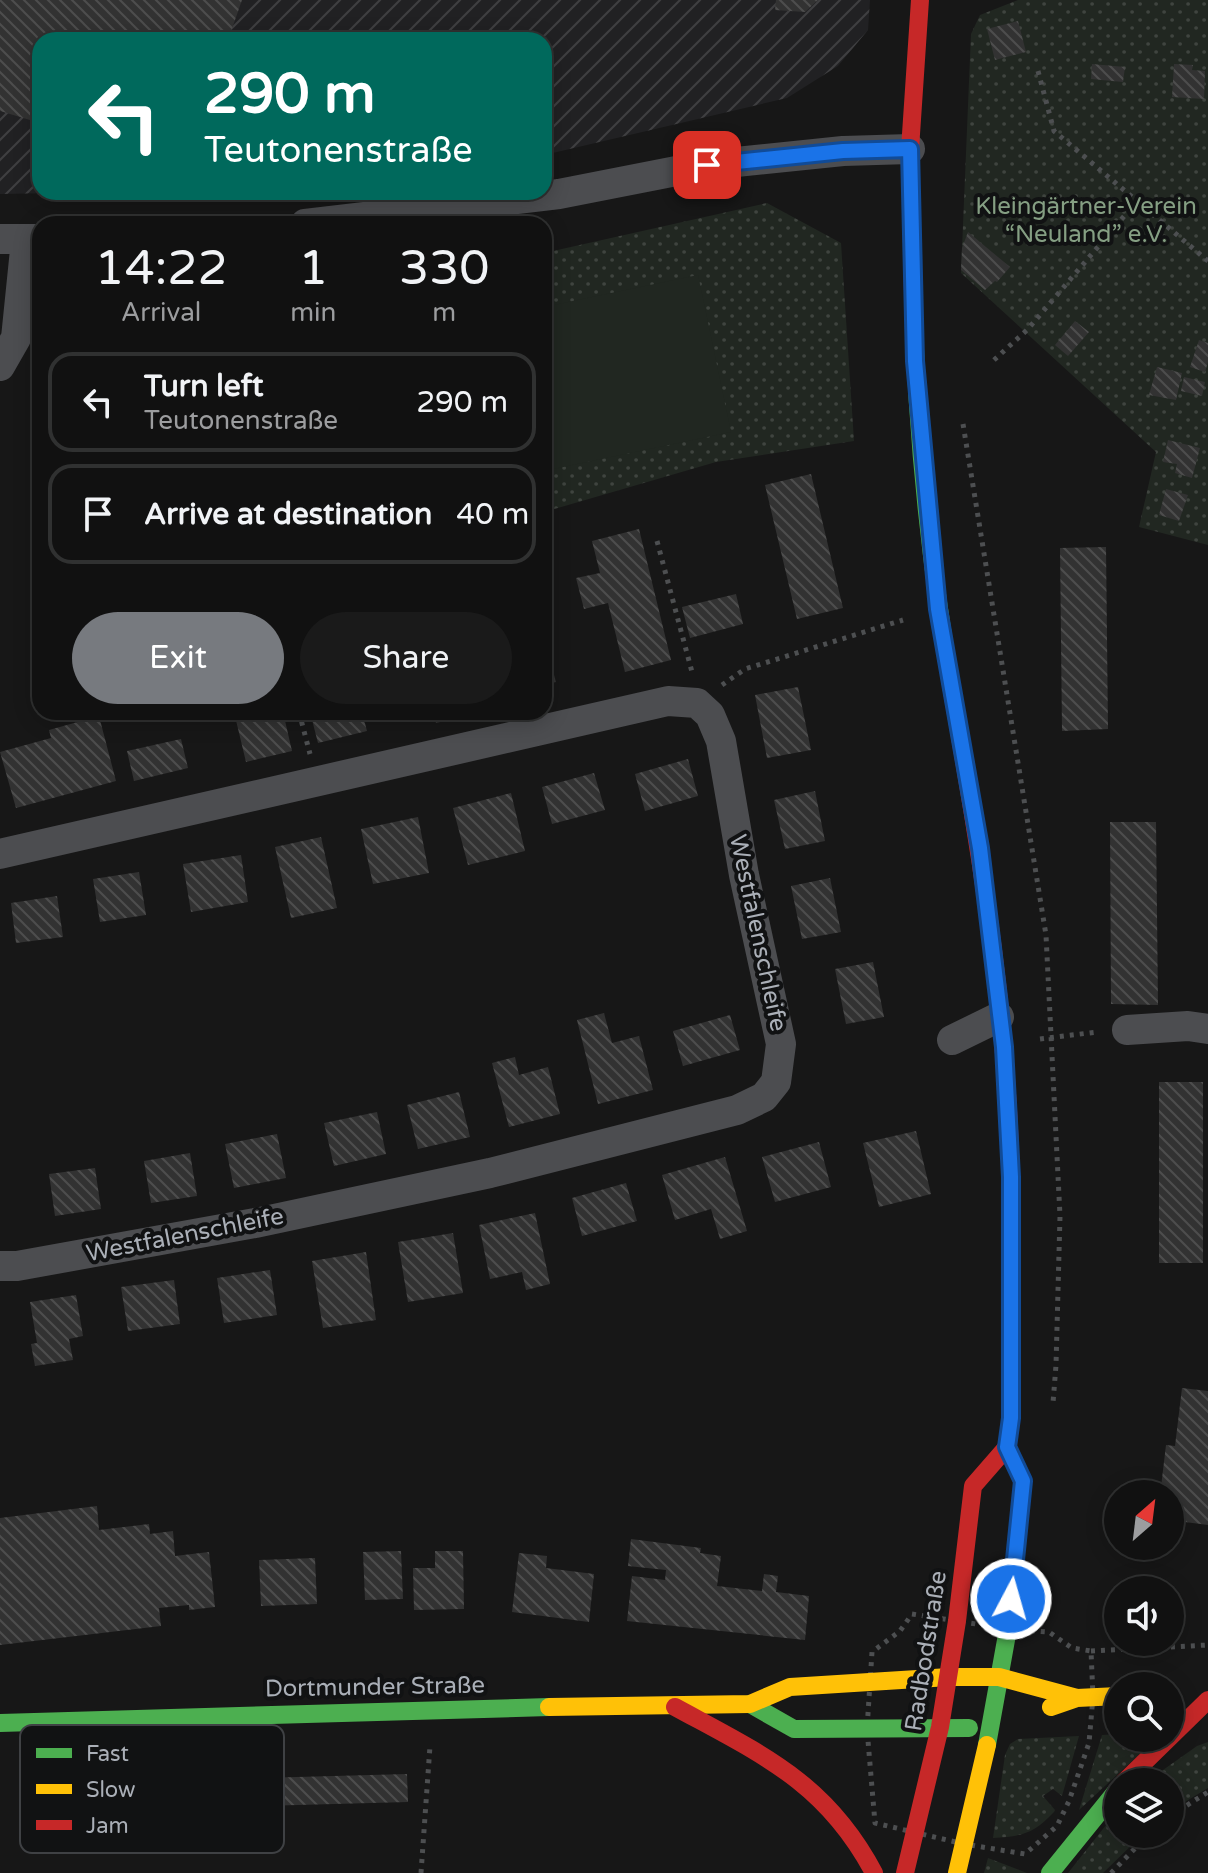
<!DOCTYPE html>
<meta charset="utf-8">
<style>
body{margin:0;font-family:"Varela Round",sans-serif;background:#1a1a1a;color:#f1f3f6;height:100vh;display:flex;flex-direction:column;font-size:30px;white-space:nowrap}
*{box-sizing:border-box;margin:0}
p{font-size:26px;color:#9c9d9f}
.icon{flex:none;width:44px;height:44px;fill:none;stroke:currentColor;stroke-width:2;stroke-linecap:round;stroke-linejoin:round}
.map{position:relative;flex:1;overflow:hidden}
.drawer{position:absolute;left:32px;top:216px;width:520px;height:504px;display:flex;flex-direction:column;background:#111;border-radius:24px;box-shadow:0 4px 20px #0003,0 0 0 2px #303131}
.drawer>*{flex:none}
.top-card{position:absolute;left:32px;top:32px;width:520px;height:168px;border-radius:24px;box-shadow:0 4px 20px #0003,0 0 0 2px #303131;background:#00695c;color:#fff;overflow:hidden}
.needle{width:52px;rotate:28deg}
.controls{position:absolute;left:1104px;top:1480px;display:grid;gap:16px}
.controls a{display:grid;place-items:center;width:80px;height:80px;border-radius:50%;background:#111;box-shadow:0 4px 20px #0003,0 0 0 2px #303131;font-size:40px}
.pin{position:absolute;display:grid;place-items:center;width:68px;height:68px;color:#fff;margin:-34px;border-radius:16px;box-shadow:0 4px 12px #0006}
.me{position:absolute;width:88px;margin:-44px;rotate:6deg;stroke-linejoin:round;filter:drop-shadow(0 0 6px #0008)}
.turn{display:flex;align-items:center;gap:28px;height:168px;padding:0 40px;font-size:36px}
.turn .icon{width:104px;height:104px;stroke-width:2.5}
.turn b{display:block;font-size:56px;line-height:68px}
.eta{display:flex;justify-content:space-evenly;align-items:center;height:136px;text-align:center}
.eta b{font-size:48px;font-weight:600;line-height:56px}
.action{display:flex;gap:16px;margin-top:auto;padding:16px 40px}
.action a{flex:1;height:92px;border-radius:48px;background:#777a7f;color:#fff;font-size:32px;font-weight:600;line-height:92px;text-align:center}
.action a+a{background:#1a1a1a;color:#f1f3f6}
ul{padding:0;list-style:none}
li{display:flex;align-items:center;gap:24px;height:100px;margin:0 16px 12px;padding:0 24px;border:4px solid #303131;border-radius:24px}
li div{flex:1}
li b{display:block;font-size:30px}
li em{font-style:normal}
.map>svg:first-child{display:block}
.industrial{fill:url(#industrial-furrows)}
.grass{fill:url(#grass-dots)}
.pitch{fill:#212721}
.building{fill:url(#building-back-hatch)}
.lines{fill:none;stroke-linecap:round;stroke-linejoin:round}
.path{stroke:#4d4f51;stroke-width:5;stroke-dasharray:4 6;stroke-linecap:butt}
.street{stroke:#4c4d50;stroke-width:30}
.fast{stroke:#4caf50;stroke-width:18}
.slow{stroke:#ffc107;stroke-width:18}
.jam{stroke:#c62828;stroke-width:18}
.route-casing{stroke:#114b97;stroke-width:20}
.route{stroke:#1a73e8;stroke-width:14}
.labels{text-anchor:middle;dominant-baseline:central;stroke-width:8;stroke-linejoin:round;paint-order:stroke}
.park-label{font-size:24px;fill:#859f83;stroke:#111213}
.street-label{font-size:24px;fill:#aaafb7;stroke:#111213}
.key{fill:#111213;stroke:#3f4144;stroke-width:2}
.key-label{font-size:22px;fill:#aaafb7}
</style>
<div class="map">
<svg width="1208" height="1873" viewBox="0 0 1208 1873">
<defs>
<pattern id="industrial-furrows" width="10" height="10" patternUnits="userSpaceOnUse" patternTransform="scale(2)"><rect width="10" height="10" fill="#212123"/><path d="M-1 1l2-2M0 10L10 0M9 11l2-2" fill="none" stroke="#3f3f41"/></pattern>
<pattern id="grass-dots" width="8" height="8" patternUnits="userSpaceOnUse" patternTransform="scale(2)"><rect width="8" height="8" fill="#212721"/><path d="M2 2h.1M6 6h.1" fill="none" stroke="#3f443f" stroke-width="1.8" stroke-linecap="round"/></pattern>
<pattern id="building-back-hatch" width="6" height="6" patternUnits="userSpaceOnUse" patternTransform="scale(2)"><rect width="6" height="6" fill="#323232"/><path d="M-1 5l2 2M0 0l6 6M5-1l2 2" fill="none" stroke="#4d4d4d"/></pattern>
</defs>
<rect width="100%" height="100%" fill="#171717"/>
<path class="industrial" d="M0 0H870L868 30 838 66 787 98 544 155V40H40V192H110L0 194Z"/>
<path class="grass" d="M1018 0H1208V545L1139 527 1156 452 961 273 971 34 980 15Z
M767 203 841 243 854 441 716 462 544 512V253Z
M1118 1734V1738H1157L1079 1810 1102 1735Z
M1079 1736 1062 1796 1053 1789 1043 1796 1055 1810 1054 1812C1033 1834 1023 1836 993 1838L1005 1755 1010 1744 1018 1739Z
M1208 1742V1788L1170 1811V1782H1146L1197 1746Z
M1118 1810V1834H1143L1103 1873H1068Z
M988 1858 1027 1873H984Z"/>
<path class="pitch" d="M698 275 731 432 544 471V307Z"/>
<path class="building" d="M0 0H242L228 40H40V123L0 111Z
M776 0H818L805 12 775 10Z
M1018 21 1026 52 995 60 987 29Z
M1092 64 1125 67 1123 82 1091 79Z
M1174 64 1193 65 1192 70 1205 71 1204 99 1172 97Z
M968 232 1010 267 997 282 995 281 985 290 961 270 962 248Z
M1075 321 1089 332 1068 356 1055 345Z
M1199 340 1208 343V362L1205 372 1190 367Z
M1157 367 1182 373 1176 400 1149 395Z
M1184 377 1205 382 1202 396 1181 391Z
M1168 440 1200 448 1192 478 1175 473 1177 464 1163 462Z
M811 474 843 608 797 619 765 485Z
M1166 489 1188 495 1179 521 1159 515Z
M639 529 671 660 625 672 608 603 584 609 576 578 600 573 592 541Z
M1106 547 1108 729 1062 731 1060 548Z
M736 594 743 624 690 638 682 607Z
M544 651H547L556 682 544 685Z
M798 687 811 750 767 758 755 695Z
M234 712H283L292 751 246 762Z
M310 712H362L367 731 318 743Z
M434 712H476L477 713 436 723Z
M99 716 116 781 16 808 0 752 51 738 49 730Z
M181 739 188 768 134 781 127 751Z
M688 759 698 796 645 811 635 774Z
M594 773 605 810 552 824 542 787Z
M815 791 825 841 785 849 774 800Z
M511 793 525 851 468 865 453 808Z
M418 817 429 873 373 884 361 829Z
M1110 822H1156L1158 1005 1111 1004Z
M321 837 337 908 291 918 275 847Z
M241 855 248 902 191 912 183 864Z
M139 872 146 915 100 922 93 879Z
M830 878 841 932 802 939 791 886Z
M57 896 63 937 16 943 11 903Z
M873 962 884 1017 846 1024 835 969Z
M604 1013 612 1043 639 1036 653 1090 598 1104 577 1020Z
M730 1015 740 1050 683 1066 673 1031Z
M515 1057 519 1075 548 1067 560 1114 509 1127 492 1063Z
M1159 1082H1203V1263H1159Z
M459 1092 470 1137 418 1149 407 1105Z
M377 1112 386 1154 334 1166 324 1123Z
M916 1131 931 1194 879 1207 863 1143Z
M277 1134 286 1178 234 1188 225 1144Z
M819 1142 831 1187 775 1202 762 1157Z
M190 1153 197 1196 151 1203 144 1161Z
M725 1157 747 1231 720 1239 711 1209 675 1220 662 1175Z
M95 1168 101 1209 55 1216 49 1174Z
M626 1183 637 1221 582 1236 572 1198Z
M535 1213 550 1284 526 1290 522 1272 490 1279 479 1225Z
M453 1233 463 1293 408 1302 398 1242Z
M366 1252 376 1320 323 1328 312 1261Z
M270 1270 277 1315 224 1323 217 1278Z
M174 1280 180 1324 128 1331 121 1287Z
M76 1295 83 1336 69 1339 73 1360 35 1366 31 1344 37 1343 30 1302Z
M1182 1388 1208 1391V1525L1185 1522V1529L1170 1527V1494H1142L1143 1485 1161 1487 1166 1445 1175 1446Z
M97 1506 99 1530 149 1524 150 1534 173 1531 175 1556 209 1552 215 1607 189 1610V1605L159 1608 161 1626 0 1645V1518Z
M631 1539 701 1548 700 1553 721 1556 717 1586 762 1591 764 1574 778 1576 776 1592 809 1596 805 1640 627 1621 632 1576 665 1580 666 1570 628 1566Z
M401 1551 403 1599 365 1600 363 1552Z
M435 1551H463L464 1609 414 1610 413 1568H435Z
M519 1553 547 1556 546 1568 594 1574 589 1622 512 1612Z
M315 1558 317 1604 261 1606 259 1560Z
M407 1774 408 1802 261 1806 260 1778Z"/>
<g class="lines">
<path class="path" d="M1038 71 1054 131 1208 261
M994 360 1028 329 1137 201
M963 424 1046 935 1060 1216 1056 1365 1053 1403
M657 541 692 672
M722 685 745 669 903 620
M299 712 310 754
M1040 1039 1097 1032
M912 1614 1008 1629 1049 1632 1072 1648 1091 1651 1093 1697 1089 1743 1069 1801 1057 1826 1025 1854 964 1844 875 1823 867 1729 872 1652 900 1631Z
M1091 1651 1208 1645
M1170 1816 1208 1792
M421 1873 430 1746
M1111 1873 1149 1834"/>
<path class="street" d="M305 224 559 194 707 165 843 151 910 149
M0 239H40
M0 366 16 338 26 240
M0 854 668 701 697 703 710 715 721 741 744 875 781 1044 776 1082 764 1097 737 1110 490 1173 255 1223 17 1266H0
M1127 1030 1188 1026 1208 1029
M952 1040 999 1017"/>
<path class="fast" d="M913 291C916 424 929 559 952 691
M750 1704 794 1729 969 1728
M0 1723 549 1707
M987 1745 1008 1629 1023 1481 1007 1447 1011 1418V1208
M1050 1873 1118 1789"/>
<path class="slow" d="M549 1707 750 1704 790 1687 949 1677H999L1077 1698
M1051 1707 1077 1698 1118 1696
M957 1873 987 1745"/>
<path class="jam" d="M913 291 910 149 920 0
M952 691C982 861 1011 1034 1011 1208
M675 1707C761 1754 826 1782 874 1873
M1124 1782 1208 1700
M905 1873 940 1727 957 1621 973 1486 1007 1447"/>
</g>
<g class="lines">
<g class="route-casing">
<path id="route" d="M707 165 843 151 910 149 915 361 938 609 980 848 1004 1047 1011 1177V1418L1007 1447 1023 1481 1011 1599"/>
</g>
<use href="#route" class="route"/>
</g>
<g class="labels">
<g class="park-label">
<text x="1086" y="206">Kleingärtner-Verein<tspan x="1086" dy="28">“Neuland” e.V.</tspan></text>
</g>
<g class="street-label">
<text transform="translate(758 933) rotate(78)">Westfalenschleife</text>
<text transform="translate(185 1235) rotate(-11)">Westfalenschleife</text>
<text transform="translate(926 1651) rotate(-81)">Radbodstraße</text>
<text transform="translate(375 1687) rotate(-1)">Dortmunder Straße</text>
</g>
</g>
<rect x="20" y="1725" width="264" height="128" rx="12" class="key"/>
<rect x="36" y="1748" width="36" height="10" fill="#4caf50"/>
<rect x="36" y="1784" width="36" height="10" fill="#ffc107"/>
<rect x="36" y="1820" width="36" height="10" fill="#c62828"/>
<g class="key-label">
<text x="86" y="1761">Fast</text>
<text x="86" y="1797">Slow</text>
<text x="86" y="1833">Jam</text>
</g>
</svg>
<div class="controls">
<a><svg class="needle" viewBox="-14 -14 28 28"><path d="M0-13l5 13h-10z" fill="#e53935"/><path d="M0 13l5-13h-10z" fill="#9c9d9f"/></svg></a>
<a><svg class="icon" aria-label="sound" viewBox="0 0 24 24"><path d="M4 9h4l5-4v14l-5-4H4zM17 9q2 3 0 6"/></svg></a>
<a><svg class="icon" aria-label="search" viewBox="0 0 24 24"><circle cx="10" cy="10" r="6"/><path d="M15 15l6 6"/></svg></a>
<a><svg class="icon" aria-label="layers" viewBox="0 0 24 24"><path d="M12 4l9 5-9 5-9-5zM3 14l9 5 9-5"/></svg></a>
</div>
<div class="pin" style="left:707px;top:165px;background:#d93025"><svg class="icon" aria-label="arrive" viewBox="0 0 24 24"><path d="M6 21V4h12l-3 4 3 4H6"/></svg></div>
<svg class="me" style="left:1011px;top:1599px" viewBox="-20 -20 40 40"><circle r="17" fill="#1a73e8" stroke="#fff" stroke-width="3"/><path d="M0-11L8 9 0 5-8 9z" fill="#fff"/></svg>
<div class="top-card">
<div class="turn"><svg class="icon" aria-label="left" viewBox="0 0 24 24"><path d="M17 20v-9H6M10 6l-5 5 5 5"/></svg><div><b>290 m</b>Teutonenstraße</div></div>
</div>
<section class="drawer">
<div class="eta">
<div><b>14:22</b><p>Arrival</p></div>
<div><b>1</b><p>min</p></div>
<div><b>330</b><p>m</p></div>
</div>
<ul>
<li><svg class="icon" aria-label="left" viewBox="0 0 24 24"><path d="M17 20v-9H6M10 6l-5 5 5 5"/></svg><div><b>Turn left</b><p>Teutonenstraße</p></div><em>290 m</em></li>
<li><svg class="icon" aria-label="arrive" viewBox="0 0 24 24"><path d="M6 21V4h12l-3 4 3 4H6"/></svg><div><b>Arrive at destination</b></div><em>40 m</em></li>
</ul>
<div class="action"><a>Exit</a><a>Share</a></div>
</section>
</div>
